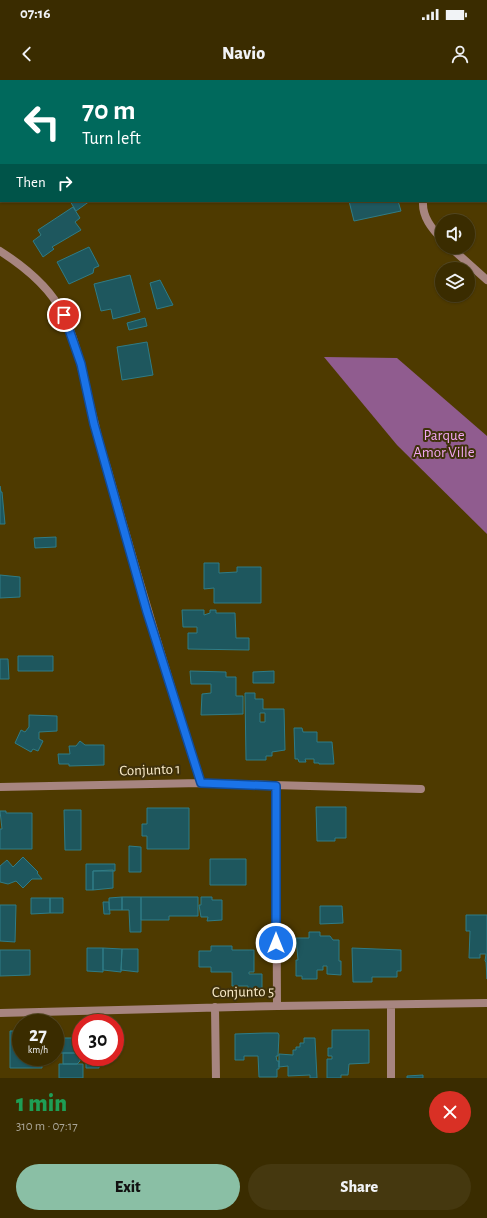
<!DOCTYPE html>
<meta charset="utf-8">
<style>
body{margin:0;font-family:"Alegreya Sans",sans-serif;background:#45380f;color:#f1f3f6;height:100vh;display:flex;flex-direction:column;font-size:15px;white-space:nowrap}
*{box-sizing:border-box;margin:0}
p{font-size:13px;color:#aba799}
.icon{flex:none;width:22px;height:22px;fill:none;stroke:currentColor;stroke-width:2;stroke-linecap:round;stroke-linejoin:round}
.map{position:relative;height:998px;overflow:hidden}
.sheet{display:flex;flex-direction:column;background:#3a2c00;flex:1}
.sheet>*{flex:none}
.guide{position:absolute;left:0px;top:0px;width:487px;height:122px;box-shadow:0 1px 3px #0004,0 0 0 1px #544822;background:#00695c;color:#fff;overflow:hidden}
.buttons{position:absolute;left:435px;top:134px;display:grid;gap:8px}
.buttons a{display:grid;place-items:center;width:40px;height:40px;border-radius:50%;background:#3a2c00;box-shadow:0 1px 3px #0004,0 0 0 1px #544822;font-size:20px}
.speed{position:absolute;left:12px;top:934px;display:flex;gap:8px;font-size:20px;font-weight:700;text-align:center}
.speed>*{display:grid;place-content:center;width:52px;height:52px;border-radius:50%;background:#3a2c00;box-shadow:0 1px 3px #0004,0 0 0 1px #544822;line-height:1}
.speed small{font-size:10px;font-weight:400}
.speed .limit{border:6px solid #d22;background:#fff;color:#111}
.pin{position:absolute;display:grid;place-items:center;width:34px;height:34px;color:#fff;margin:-17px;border:2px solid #fff;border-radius:50%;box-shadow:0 1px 4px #0007}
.me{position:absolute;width:44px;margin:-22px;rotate:0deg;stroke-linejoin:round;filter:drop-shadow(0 0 3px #0008)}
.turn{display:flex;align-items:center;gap:14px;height:84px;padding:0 16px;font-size:18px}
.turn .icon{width:52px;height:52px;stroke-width:2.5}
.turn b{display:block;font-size:28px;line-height:34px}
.then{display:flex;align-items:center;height:38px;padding:0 16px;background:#0003;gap:8px;font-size:15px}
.round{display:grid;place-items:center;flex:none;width:42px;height:42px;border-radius:21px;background:#45380f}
.headline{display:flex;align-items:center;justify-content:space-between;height:68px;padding:0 16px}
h1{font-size:24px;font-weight:800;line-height:30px;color:#1e9e55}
.button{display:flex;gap:8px;margin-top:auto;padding:8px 16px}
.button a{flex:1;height:46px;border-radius:24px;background:#8abfa5;color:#111;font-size:16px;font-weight:800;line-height:46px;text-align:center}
.button a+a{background:#45380f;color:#f1f3f6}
.status{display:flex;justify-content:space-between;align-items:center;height:28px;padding:0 20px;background:#3a2c00;direction:ltr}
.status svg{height:11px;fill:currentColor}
header{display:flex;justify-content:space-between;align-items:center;height:52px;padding:0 16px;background:#3a2c00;font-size:18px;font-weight:800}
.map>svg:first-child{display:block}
.forest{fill:#905c8f}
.building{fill:#1e575e;stroke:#2f7c86;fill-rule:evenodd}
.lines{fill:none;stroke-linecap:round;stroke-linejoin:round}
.street{stroke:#a78580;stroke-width:8}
.route-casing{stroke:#114b97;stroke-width:10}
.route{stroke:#1a73e8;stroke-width:7}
.labels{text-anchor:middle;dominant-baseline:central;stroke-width:4;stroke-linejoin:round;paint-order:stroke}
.park-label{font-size:15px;fill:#f2a7f1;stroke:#3f310b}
.street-label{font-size:15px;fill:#fbecca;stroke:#3f310b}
</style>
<div class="status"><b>07:16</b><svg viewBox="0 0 49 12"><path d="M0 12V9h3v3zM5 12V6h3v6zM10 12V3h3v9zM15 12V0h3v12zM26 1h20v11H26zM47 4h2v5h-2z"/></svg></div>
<header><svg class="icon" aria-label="back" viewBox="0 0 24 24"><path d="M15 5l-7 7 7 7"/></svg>Navio<svg class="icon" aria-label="person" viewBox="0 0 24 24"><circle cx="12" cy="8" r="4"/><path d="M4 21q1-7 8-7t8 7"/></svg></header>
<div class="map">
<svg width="487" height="998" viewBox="0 0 487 998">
<rect width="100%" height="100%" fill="#4e3a00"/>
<path class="forest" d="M324 277 397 278 487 356V454L397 365Z"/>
<path class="building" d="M70 121H90L76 131Z
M349 121H398L401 131 354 141Z
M73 127 80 138 75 142 81 150 52 167 54 169 43 177 33 161 41 155 38 150Z
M89 167 99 186 94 188 93 193 69 204 57 182Z
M130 195 140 232 113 239 111 229 101 231 94 204Z
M160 200 173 225 157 229 150 203Z
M145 238 147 246 129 250 127 243Z
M147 262 153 295 122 300 117 267Z
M0 406 1 412H2L5 444H0Z
M56 457V467L35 468 34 458Z
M204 483H219V493L237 492V487H261V523H214V508L204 509Z
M0 495 20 497V517L0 518Z
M182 530H204V535L210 533V530H216V533H235L236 558H249V570L188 569V553H197V547H183Z
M18 576H53V591H18Z
M0 579H8L9 599H0Z
M190 591 226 592V597H236V616H243V634L201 635 202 614 211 613V604H191Z
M274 591V603H253V592Z
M245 613H255V619H263V629H284L285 670 272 672V676H266V680H246ZM260 633H265V642H260Z
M29 635 57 636V651L39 652V659L43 661 38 671 33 669 31 672 15 663 21 650 25 652 29 647Z
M294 648H302L303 652H317V662H332L334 684H319V683H314V679H305L306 682H299L298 679H295Z
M80 661 85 665H104V685L69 686V684H59L58 674H70L69 666H76Z
M316 727H346V758H335V761H317Z
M147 728H189V769H147V756H142V744H147Z
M64 730H81V770H65Z
M0 731H6V733H32V769H0V749H2Z
M129 766 141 767V792H129Z
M23 777 38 792 37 793 42 799H32L23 808 16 801 8 804 0 802V786L7 780 13 787Z
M210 779H246V805H210Z
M86 784H115V791H93V810H86Z
M113 790V808L93 810V791Z
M122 817V830H109V818Z
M122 817H141V852H130L129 830H122Z
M141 817H198V836H169V840H141Z
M201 817H212V820H222V840L207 841 208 837H201L199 825H201Z
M31 818H50V833L31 834Z
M50 818H63V833H50Z
M103 822H109L110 834H104Z
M0 825H16L15 862 0 861Z
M320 826H342L343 843 320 844Z
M466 835H487V899L486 882 485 881 486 874H480V878H469L470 851H466Z
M309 852H320V856H330L333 860H339V881H341V895L327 894V886H323V890H317V899H302V896H296V880H298L296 858H309Z
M211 866H232V870H254V892H249V894H262V911H248V906H232V892H211V887H199V871H211Z
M87 868H103V892L87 891Z
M103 868 122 869 121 892 103 890Z
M352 868 401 870V891H397V897H372V902H353Z
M122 869H138V892L121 890Z
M0 870H30V895L0 896Z
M332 950H369V983L349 984 348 995H341V998H327V979H332V976H328V968H332Z
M10 951H21V977H42V988H10Z
M265 953H278L279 955 278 976H276L277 981H279V989H277V997H259L258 976H244V980H235V954Z
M55 958H81V973H55Z
M304 958H315L317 998H310V995L288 996V986L279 987V974L293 975V970H296V967H300V963H304Z
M63 973H76L80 976V981L77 984H63Z
M86 977H99V988H86Z
M59 984H83V998H59Z
M423 995V998H407V996Z"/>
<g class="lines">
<path class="street" d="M179 0 182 1
M401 0 402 1
M434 0 435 1
M486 28 487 27
M486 37 487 39
M486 65 487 63
M486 78H487
M423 121C422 137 432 149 442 159
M450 167 487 200
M0 171C25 187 50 207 63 234 80 268 85 308 95 344 98 360 103 375 108 391 137 495 168 599 201 703
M276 706 277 926
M0 707 201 703 421 709
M391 925V998
M215 927 216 998
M0 933 277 926 487 923"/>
</g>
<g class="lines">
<g class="route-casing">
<path id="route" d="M64 235 81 284 94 344 147 532 201 703 276 706V863"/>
</g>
<use href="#route" class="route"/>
</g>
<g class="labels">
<g class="park-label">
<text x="444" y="355">Parque<tspan x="444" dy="17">Amor Ville</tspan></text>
</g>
<g class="street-label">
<text transform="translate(150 690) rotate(-2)">Conjunto 1</text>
<text transform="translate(243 912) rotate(-1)">Conjunto 5</text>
</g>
</g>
</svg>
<div class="buttons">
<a><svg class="icon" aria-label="sound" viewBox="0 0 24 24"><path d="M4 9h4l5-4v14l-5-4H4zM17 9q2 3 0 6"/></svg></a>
<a><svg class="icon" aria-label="layers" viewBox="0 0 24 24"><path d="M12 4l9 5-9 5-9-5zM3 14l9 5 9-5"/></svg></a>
</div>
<div class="speed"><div>27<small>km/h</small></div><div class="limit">30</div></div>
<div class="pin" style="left:64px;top:235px;background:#d93025"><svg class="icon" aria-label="arrive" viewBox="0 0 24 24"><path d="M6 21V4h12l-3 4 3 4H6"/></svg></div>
<svg class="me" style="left:276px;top:863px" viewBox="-20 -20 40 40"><circle r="17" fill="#1a73e8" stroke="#fff" stroke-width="3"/><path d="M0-11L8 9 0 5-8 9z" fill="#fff"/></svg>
<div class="guide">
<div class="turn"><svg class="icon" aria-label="left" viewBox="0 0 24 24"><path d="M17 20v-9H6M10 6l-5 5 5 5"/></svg><div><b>70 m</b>Turn left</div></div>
<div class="then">Then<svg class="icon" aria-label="right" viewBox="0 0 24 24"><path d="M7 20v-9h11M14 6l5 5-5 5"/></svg></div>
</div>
</div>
<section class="sheet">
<div class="headline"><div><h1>1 min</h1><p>310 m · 07:17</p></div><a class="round" style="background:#d93025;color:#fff"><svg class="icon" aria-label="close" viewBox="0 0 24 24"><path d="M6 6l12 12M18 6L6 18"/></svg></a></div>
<div class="button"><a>Exit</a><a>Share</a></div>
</section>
